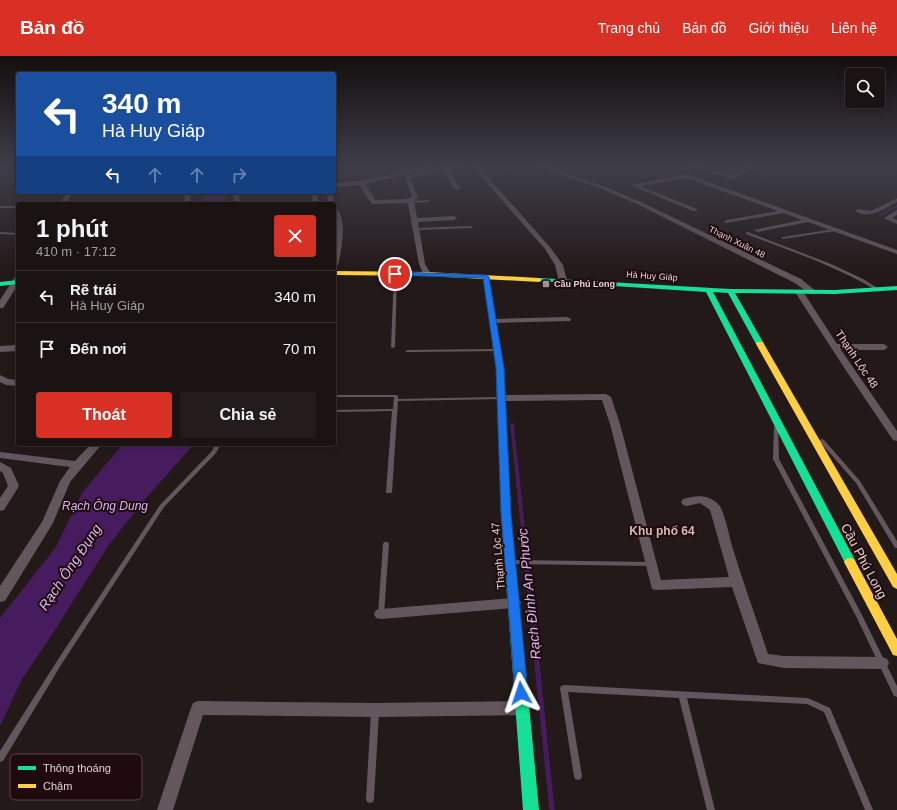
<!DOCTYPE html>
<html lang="vi">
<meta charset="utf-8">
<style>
body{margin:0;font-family:Arial,sans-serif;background:#241c1c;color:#f1f3f6;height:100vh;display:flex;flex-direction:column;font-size:15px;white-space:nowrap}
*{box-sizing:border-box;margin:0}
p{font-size:13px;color:#a09ea0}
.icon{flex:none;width:22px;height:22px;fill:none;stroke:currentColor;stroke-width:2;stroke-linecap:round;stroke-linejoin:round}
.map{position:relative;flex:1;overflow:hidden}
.details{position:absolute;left:16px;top:146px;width:320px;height:244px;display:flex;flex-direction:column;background:#1b1313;border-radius:4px;box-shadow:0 2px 10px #0003,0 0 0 1px #393233}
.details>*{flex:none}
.guide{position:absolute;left:16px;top:16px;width:320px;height:122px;border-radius:4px;box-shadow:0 2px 10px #0003,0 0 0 1px #393233;background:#1a4fa0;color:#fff;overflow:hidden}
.fabs{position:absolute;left:845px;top:12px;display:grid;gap:8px}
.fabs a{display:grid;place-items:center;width:40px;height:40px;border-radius:4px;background:#1b1313;box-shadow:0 2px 10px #0003,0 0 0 1px #393233;font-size:20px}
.pin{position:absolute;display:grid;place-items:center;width:34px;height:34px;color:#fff;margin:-17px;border:2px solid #fff;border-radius:50%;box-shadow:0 1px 4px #0007}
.me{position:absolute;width:44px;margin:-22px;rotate:355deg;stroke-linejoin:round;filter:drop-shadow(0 0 3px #0008)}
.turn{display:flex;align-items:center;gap:14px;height:84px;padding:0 20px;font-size:18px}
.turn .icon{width:52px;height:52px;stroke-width:2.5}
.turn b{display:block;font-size:28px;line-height:34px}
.lanes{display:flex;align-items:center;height:38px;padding:0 20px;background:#0003;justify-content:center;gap:20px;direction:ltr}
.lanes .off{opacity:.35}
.round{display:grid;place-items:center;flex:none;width:42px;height:42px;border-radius:4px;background:#241c1c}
.headline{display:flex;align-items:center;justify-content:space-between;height:68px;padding:0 20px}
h1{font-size:24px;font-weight:800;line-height:30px}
.button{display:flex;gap:8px;margin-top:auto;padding:8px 20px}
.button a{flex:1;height:46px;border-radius:4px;background:#d93025;color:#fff;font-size:16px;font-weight:800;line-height:46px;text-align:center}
.button a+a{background:#241c1c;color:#f1f3f6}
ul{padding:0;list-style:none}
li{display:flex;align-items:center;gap:12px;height:52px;padding:0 20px;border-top:1px solid #393233}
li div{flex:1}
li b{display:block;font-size:15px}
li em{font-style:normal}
header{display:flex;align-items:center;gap:24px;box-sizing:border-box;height:56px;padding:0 20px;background:#d93025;color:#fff}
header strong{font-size:19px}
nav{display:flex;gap:22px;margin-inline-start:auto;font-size:14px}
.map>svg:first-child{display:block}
.water{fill:#471c5f}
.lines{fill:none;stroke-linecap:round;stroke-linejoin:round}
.stream-far3{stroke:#471c5f;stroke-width:2}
.stream-far2{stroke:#471c5f;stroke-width:3.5}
.stream-far1{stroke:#471c5f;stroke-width:4}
.stream{stroke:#471c5f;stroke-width:5}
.lane{fill:#63575d;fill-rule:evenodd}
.street{fill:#63575d;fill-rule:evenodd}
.fast{fill:#16e098;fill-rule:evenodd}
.slow{fill:#ffcf43;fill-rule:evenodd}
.route{fill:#1a73e8;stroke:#114b97}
.poi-dot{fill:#a09191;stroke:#1f0b0d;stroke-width:1.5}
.labels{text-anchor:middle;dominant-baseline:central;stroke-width:4;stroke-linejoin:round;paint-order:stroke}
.far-street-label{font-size:9px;fill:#e2d2d2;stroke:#1f0b0d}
.far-poi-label{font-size:9px;font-weight:bold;fill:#e2d2d2;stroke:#1f0b0d;text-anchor:start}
.street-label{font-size:11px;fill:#e2d2d2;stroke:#1f0b0d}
.water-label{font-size:12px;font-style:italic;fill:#d9b6f5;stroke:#1f0b0d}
.neighbourhood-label{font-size:12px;font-weight:bold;fill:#d6b8b8;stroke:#1f0b0d}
.near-street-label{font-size:13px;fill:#e2d2d2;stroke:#1f0b0d}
.near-water-label{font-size:14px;font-style:italic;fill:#d9b6f5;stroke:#1f0b0d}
.key{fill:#1f0b0d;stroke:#5a4748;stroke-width:1}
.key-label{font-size:11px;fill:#e2d2d2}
</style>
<header>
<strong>Bản đồ</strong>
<nav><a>Trang chủ</a><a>Bản đồ</a><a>Giới thiệu</a><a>Liên hệ</a></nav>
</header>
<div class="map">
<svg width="897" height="754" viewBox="0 0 897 754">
<rect width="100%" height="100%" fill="#241919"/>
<path class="water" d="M203 136H225L226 148H203Z
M123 388H194L146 442 108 490 53 577 22 623 0 670V562L56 491 82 437Z"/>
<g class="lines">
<path class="stream-far3" d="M390 122 446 110
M334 131 345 130
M322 136 326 148
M880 159 897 150"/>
<path class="stream-far2" d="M512 369 516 407"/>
<path class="stream-far1" d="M516 406 532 561"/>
<path class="stream" d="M532 560 552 754"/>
<path class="lane" d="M428 144H429V146L411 147 410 146 411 145Z
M0 150H18V152H0Z
M471 170 473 171 472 172 417 174 415 173 417 172Z
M834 173 836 174 835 175 783 183 781 182 783 181Z
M0 176 18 177V179L0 178Z
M746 176H748L831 208 863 223 879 233 878 234H876C834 209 790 195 746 178Z
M394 217 397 218 395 291 393 292 391 291Z
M497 293 499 294V295L407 296 405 295 407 294Z
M334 339H396L398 340V343L500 341 502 342 500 343 398 345 392 436 391 437H387L386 436 392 355 334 356V354L393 353 394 341H334Z
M776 369 778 371 779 403 862 559 897 630V641L894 640 857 562 773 403 774 371Z
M822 383 824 384 860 425 897 485V492H895L856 427 820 386 819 385 820 384Z
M215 388H221L216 397 164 451 61 609 3 705 0 706V695L57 605 160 449 212 395Z
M384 486H388L389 488 384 558 383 560 381 561 379 560 378 558 383 488Z
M512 504H514L651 506H653L654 508 653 510H651L514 508H512L511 506Z
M564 629 807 642 810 643 830 652 873 754H865L824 656 807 648 687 642 715 754H707L679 642 568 636 582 720 581 723 578 724 575 723 574 720 560 632 561 630Z
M375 652 378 654 379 656 374 743 373 746 370 747 367 746 366 743 371 656 372 654Z"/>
<path class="street" d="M426 110H436L366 128 375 144 407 143 412 141 405 120 453 110H464L449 114 460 132 457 134 454 132 444 115 410 122 418 142 414 144 417 162 454 160 457 162 454 164 418 166 425 208 431 218 427 220H424L419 208 408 147 373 148 370 146 360 129 334 131V127L361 125Z
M472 110H478L550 191 563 209 567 225 566 227 559 225 555 209 545 193Z
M537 110H545L603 130 641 146 801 223 817 236 816 238H810L795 227 637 148 599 132Z
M689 110H698L732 119 751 110H758L733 123Z
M686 118 897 194V198L808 166 757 176 754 174 802 164 784 157 725 167 724 166 727 164 778 155 686 122 640 130 697 153V155H693L631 129Z
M67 136H73L66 148H60Z
M185 136H191L190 148H184Z
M232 136H238L241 148H235Z
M311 136H317L319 148H313Z
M326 136H332L335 148 334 149 329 148Z
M897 142V146C884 153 869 164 855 155L858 153 871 155Z
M334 151C349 159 341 196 338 209L334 211 337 175Z
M897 154V159L892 162 897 164V168L884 162Z
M15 221H18V229L3 252H0V244Z
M796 234H802L837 288H884L888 291 884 294H841L897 375V385L893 384 845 313 795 236Z
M567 261 571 263 570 265 493 267 489 265 493 263Z
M18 289V295L0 296V290Z
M0 319 8 323 18 324V330L6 329 0 326Z
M606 338 611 341 620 368 661 524 729 521 710 454 700 447 687 450 683 449 681 446 683 443C697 439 709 438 719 449 724 455 730 482 732 490 743 526 756 562 768 598L784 600 882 601 887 603 889 607 887 611 882 613 784 612 758 607 732 531 656 534 652 533 610 368 602 344 501 345 496 342 501 339Z
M91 388H102L70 426 53 467 5 545 0 546V530L42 466 60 425 70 411 0 402V396L75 405Z
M0 406 11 412 19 430 4 454 0 455V442L8 430 3 417 0 415Z
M514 542 519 543 521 547 519 551 514 552 381 563 376 562 374 558 376 554 381 553Z
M198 645 375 647 523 645 528 647 530 652 528 657 523 659 375 661 203 659 173 754H157L191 652 193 647Z"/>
<path class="fast" d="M486 219 489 221 504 312 511 458 539 754H523L501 458 496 312 483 221Z
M539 222 730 233 835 234 897 230V234L835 238 735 237 764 288 760 290 756 288 728 237 713 236 856 506 854 509 850 510 846 509 706 236 537 225 536 224Z
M18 224V228L0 230V226Z"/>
<path class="slow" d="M334 215 427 216 539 222 542 224 539 226 427 220 334 219Z
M757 286H763L764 288 897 518V533L893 531 756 288Z
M850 502 854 503 897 583V600L893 599 844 506 846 503Z"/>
</g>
<linearGradient id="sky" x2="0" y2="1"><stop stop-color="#140e0e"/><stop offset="0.51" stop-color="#3f3e49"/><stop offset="1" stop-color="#3f3e49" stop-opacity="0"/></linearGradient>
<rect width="897" height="216" fill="url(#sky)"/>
<path class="route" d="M395 216 486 219 489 221 504 312 511 458 528 637 526 641 521 643 517 641 515 637 501 458 496 312 483 222 392 219V216Z"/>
<rect class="poi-dot" x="542" y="224" width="8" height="8" rx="2"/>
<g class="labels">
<g class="far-street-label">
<text transform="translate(737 186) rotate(26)">Thạnh Xuân 48</text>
<text transform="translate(652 220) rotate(4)">Hà Huy Giáp</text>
</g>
<g class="far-poi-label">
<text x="554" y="228">Cầu Phú Long</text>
</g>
<g class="street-label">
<text transform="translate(857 303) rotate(56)">Thạnh Lộc 48</text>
<text transform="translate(498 500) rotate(-95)">Thạnh Lộc 47</text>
</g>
<g class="water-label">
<text x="105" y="450">Rạch Ông Dung</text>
</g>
<g class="neighbourhood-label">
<text x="662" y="475">Khu phố 64</text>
</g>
<g class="near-street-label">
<text transform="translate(864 505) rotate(62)">Cầu Phú Long</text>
</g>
<g class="near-water-label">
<text transform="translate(70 511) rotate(-56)">Rạch Ông Đụng</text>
<text transform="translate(529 538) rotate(-96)">Rạch Đình An Phước</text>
</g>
</g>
<rect x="10" y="698" width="132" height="46" rx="6" class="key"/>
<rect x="18" y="710" width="18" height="4" fill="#16e098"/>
<rect x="18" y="728" width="18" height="4" fill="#ffcf43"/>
<g class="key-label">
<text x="43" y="716">Thông thoáng</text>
<text x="43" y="734">Chậm</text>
</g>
</svg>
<div class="fabs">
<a><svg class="icon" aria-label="search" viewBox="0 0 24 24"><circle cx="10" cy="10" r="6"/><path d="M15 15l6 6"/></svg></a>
</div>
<div class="pin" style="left:395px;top:218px;background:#d93025"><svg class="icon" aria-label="arrive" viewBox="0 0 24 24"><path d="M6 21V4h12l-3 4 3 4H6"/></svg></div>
<svg class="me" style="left:521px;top:637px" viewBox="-20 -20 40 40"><path d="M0-17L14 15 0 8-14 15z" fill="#1a73e8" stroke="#fff" stroke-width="4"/></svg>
<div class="guide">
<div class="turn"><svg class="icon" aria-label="left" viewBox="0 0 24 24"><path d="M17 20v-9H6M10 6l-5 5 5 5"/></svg><div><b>340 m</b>Hà Huy Giáp</div></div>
<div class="lanes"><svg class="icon" aria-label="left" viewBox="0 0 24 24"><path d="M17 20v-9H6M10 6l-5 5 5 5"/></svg><svg class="icon off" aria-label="ahead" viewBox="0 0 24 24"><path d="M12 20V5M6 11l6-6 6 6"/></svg><svg class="icon off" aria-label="ahead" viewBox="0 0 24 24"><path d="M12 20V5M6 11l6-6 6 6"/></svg><svg class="icon off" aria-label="right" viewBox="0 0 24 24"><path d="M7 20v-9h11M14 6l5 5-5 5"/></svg></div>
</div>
<section class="details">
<div class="headline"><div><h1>1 phút</h1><p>410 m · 17:12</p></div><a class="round" style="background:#d93025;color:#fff"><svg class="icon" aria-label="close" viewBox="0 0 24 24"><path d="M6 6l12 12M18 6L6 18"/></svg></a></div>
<ul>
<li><svg class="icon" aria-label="left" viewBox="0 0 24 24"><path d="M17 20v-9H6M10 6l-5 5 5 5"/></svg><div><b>Rẽ trái</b><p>Hà Huy Giáp</p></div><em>340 m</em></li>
<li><svg class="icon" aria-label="arrive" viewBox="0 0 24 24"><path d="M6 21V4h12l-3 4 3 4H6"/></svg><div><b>Đến nơi</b></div><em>70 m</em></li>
</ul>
<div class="button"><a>Thoát</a><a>Chia sẻ</a></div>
</section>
</div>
